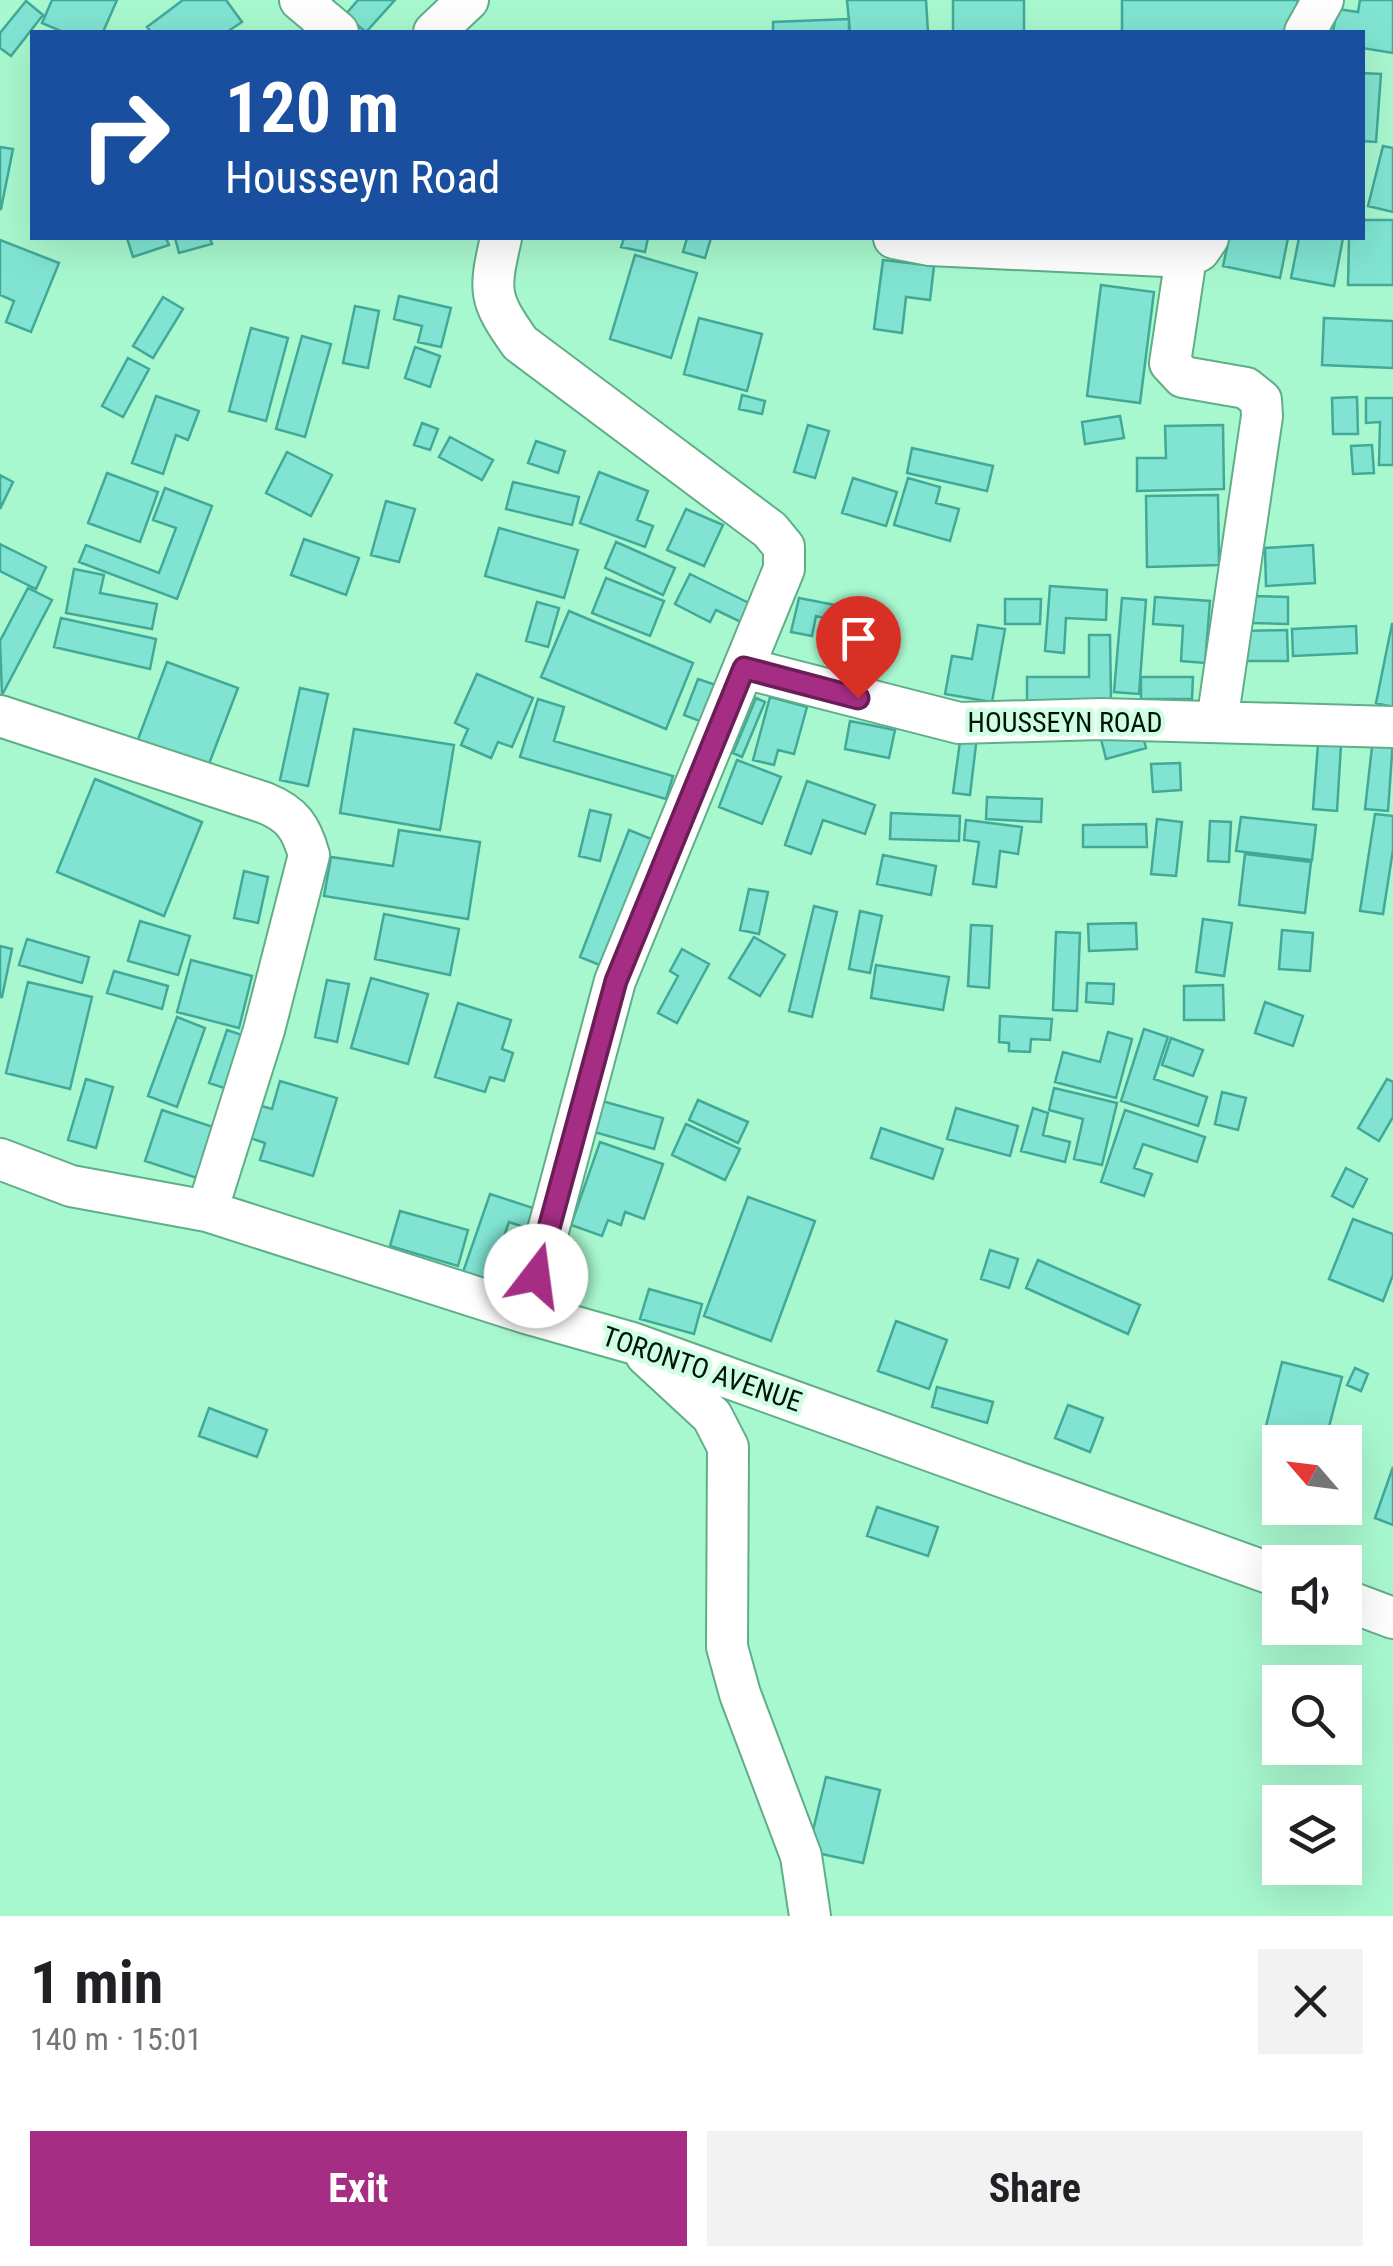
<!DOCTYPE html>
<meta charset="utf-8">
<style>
body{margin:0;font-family:"Roboto Condensed",sans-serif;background:#f2f2f2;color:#202124;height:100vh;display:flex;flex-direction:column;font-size:38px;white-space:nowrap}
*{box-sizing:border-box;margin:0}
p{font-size:32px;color:#757577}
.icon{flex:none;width:55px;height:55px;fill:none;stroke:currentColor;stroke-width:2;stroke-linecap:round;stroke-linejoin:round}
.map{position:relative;height:1916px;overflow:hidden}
.drawer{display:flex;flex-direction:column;background:#fff;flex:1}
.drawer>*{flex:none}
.top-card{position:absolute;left:30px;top:30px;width:1335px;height:210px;border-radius:0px;box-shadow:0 10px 40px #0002;background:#1a4fa0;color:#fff;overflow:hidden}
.needle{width:65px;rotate:298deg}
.controls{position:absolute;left:1262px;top:1425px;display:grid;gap:20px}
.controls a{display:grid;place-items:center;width:100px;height:100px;border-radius:0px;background:#fff;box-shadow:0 10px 40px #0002;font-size:50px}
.pin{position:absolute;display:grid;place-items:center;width:85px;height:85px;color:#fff;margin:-102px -42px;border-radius:50% 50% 50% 0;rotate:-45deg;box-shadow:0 0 10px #0007}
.pin .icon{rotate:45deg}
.me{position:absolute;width:110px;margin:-55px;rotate:15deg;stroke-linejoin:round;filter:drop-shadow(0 0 8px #0008)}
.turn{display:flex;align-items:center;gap:35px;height:210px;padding:0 30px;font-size:45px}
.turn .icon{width:130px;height:130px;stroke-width:2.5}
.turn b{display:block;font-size:70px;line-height:85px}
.round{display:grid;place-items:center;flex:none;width:105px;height:105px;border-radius:0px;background:#f2f2f2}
.head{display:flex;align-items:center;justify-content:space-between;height:170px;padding:0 30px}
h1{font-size:60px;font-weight:700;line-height:75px}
.button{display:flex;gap:20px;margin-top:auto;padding:20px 30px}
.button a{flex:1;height:115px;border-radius:0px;background:#a52e84;color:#fff;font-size:40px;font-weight:700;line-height:115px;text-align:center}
.button a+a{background:#f2f2f2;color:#202124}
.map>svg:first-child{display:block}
.building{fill:#81e4d2;stroke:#42a998;stroke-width:2.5}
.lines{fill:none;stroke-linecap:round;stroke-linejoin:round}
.minor-casing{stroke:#60ae88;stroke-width:44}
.minor{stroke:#fff;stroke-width:40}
.route-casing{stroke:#6b1e56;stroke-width:25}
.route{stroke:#a52e84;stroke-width:18}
.labels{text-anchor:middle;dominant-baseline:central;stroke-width:9;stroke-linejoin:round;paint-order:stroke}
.street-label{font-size:28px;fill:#00140a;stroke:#cffee4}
</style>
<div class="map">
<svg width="1393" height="1916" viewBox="0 0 1393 1916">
<rect width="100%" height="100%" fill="#a8f8cf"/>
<path class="building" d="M52 0H117L103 32H63L42 23Z
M183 0H226L242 22 227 32H151L147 27Z
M358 0H395L366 32 345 15Z
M847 0H926L928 32H850Z
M953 0H1024V32H953Z
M1122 0H1298L1290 32H1122Z
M1360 0H1393V53L1362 48V32H1333L1337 9 1358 12Z
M26 1 43 15 11 56 0 48V33Z
M849 19V32H773V22Z
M1362 73 1381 74 1376 142 1362 141Z
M1383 146 1393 148V212L1368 206Z
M0 147 13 149 1 209H0Z
M1362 220H1393V285H1348L1349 238H1362Z
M127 238H166L169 245 133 257Z
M175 238H210L212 244 179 253Z
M624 238H648L645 252 621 247Z
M687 238H711L705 258 683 252Z
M1229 238H1288L1280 278 1223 266Z
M1299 238H1343L1334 286 1291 278Z
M0 240 59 263 31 332 6 322 14 301 0 295Z
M635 255 697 273 671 358 610 339Z
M883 260 934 266 930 300 906 297 902 333 874 329Z
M1101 285 1154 292 1140 403 1087 396Z
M399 296 451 308 441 347 418 342 422 326 394 319Z
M163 297 183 309 153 358 133 346Z
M355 306 379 311 368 368 343 363Z
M699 318 762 334 747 391 684 374Z
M1324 318 1393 321V368L1322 365Z
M251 328 288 338 266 421 229 411Z
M302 336 331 344 305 437 276 429Z
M415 347 440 356 430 387 405 378Z
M128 358 149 369 123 417 102 406Z
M742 395 765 401 762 414 739 409Z
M156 396 199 411 188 440 176 435 163 474 132 463Z
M1357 397 1358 434H1333L1332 398Z
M1366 398H1393V465H1379L1380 422 1366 423Z
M1120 416 1124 438 1085 444 1082 422Z
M422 423 438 429 430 450 414 445Z
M808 425 829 431 815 478 794 472Z
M1223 425 1224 489 1137 491V458H1166L1165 426Z
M450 437 493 460 482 480 439 457Z
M536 441 565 451 558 473 528 463Z
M1372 445 1374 473 1353 474 1351 446Z
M912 448 993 466 987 491 907 473Z
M287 452 332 475 311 516 266 493Z
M599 472 648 491 637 520 653 526 645 547 580 523Z
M107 473 158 492 140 542 88 523Z
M0 475 13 482 0 509Z
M853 478 897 492 886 526 842 513Z
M908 478 940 487 936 503 959 509 950 541 894 525Z
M513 482 579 497 572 525 506 509Z
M165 488 212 506 177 599 79 562 86 545 159 573 176 528 153 520Z
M1218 495 1219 565 1147 567 1146 496Z
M386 501 415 509 399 562 371 555Z
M686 509 723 525 704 566 667 550Z
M499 528 578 550 564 598 485 576Z
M304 539 359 558 346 595 291 575Z
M616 542 675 568 663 595 605 568Z
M0 544 46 567 36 589 0 571Z
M1313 545 1315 583 1266 586 1265 548Z
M74 569 104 575 100 593 157 604 152 629 66 613Z
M690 574 751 604 743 623 716 610 710 622 675 604Z
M606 578 664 601 650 636 592 613Z
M1050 586 1107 590 1106 620 1066 618 1064 653 1045 651Z
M28 588 52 600 2 695 0 641Z
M1253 596 1288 597V624L1253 623Z
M1155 597 1210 601 1205 663 1181 661 1183 626 1153 624Z
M799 598 835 605 831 620 816 616 812 636 791 632Z
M1122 598 1146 600 1139 694 1114 692Z
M1005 599H1041L1040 624H1005Z
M537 602 559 608 548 647 526 641Z
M569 611 693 663 666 729 541 677Z
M61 618 156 639 150 669 54 647Z
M1392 624H1393V707L1376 703Z
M978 625 1005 629 992 702 945 694 952 656 972 659Z
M1356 626 1357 653 1293 656 1292 629Z
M1287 630 1288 661H1245L1244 631Z
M1089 635H1110L1111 700 1027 701V677H1089Z
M167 662 238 688 207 769 137 742Z
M477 674 533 698 512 747 498 742 491 758 461 745 468 729 455 723Z
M1141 677H1193L1192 699H1141Z
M698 679 719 686 705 723 684 715Z
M300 688 328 694 308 786 280 780Z
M770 697 807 707 794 754 778 750 774 765 753 760Z
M756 698 765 702 742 757 733 753Z
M538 699 564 707 554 741 673 776 666 799 520 757Z
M850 721 895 730 889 758 845 749Z
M1140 725 1146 748 1106 759 1100 735Z
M354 729 454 745 440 830 340 813Z
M961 734 977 736 970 795 953 793Z
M1373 738 1393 740 1388 811 1365 809Z
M1318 744 1341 745 1337 811 1313 809Z
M737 760 781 777 762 824 719 807Z
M1180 763 1181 790 1153 792 1151 764Z
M95 779 202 822 164 916 57 872Z
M807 781 875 805 865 834 823 820 811 854 785 845Z
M987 797 1042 799 1041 822 986 819Z
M590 810 611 815 600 861 579 856Z
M891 813 960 816 959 841 890 839Z
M1375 814 1393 816V850L1383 914 1360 911Z
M1241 817 1316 825 1312 860 1236 851Z
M1157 819 1182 822 1176 876 1151 874Z
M966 820 1022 827 1018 854 1000 851 996 887 973 884 979 842 964 840Z
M1210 821 1231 822 1229 862 1208 861Z
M1146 824 1147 847H1083V825Z
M399 830 480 842 468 919 324 896 331 857 393 866Z
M629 830 661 843 612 970 580 957Z
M1245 854 1311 862 1305 913 1239 905Z
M883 855 936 866 931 895 877 884Z
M244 871 268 877 258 923 234 918Z
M749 889 768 892 759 934 740 930Z
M814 906 837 912 812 1017 789 1011Z
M860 911 882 916 870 973 849 969Z
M384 914 459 929 450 975 375 959Z
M1203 919 1232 923 1224 976 1196 972Z
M140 921 190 936 178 975 128 961Z
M1136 923 1137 949 1089 951 1088 924Z
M971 925 992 926 989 988 968 986Z
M1282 930 1313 933 1310 971 1279 969Z
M1056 932 1080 933 1077 1011 1053 1010Z
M754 937 785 955 760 996 729 978Z
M27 939 89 957 82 983 19 965Z
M0 946 12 949 2 997H0Z
M682 949 709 964 677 1023 658 1013 678 976 670 971Z
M191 960 252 976 239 1028 177 1012Z
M876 965 949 977 943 1010 871 998Z
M114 971 168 986 162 1009 107 993Z
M371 978 428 994 408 1064 351 1048Z
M327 980 349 984 337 1042 315 1037Z
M28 982 92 997 70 1089 6 1073Z
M1087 983 1114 984 1113 1004 1086 1002Z
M1223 985 1224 1020H1184V986Z
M1265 1002 1303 1016 1293 1046 1255 1033Z
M458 1003 511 1020 502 1049 513 1053 504 1081 490 1077 485 1092 435 1077Z
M1000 1016 1052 1019 1050 1040 1031 1039 1030 1052 1009 1051V1043L999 1042Z
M177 1017 205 1028 177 1107 148 1096Z
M1144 1029 1168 1037 1154 1079 1207 1097 1198 1126 1121 1101Z
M227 1030 245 1036 227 1089 209 1083Z
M1108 1032 1132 1039 1116 1098 1055 1082 1063 1052 1100 1062Z
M1171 1038 1203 1050 1193 1076 1162 1065Z
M86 1079 113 1087 96 1148 68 1140Z
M1387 1079 1393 1082V1117L1379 1141 1358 1128Z
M280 1081 337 1098 313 1176 260 1160 265 1143 241 1135 251 1103 272 1109Z
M1054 1088 1117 1103 1102 1165 1074 1159 1083 1119 1049 1110Z
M1222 1092 1246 1098 1238 1130 1215 1124Z
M698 1100 748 1122 738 1143 689 1120Z
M602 1101 663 1118 654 1149 594 1132Z
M956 1108 1018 1126 1010 1156 947 1139Z
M1033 1108 1048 1113 1043 1135 1070 1142 1065 1162 1021 1151Z
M162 1110 213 1127 197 1178 145 1161Z
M1125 1110 1205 1137 1197 1162 1143 1144 1134 1168 1152 1174 1144 1196 1101 1182Z
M686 1124 740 1149 725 1180 672 1155Z
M881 1128 943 1149 933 1179 871 1158Z
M600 1142 663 1164 644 1219 625 1212 621 1225 608 1220 602 1236 571 1225Z
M1346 1168 1367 1179 1353 1207 1332 1196Z
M490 1194 533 1208 527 1228 509 1222 501 1245 527 1253 513 1295 461 1278Z
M748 1197 815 1221 771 1341 704 1316Z
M400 1211 468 1230 458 1266 390 1246Z
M1353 1219 1393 1234V1275L1383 1301 1329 1279Z
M990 1250 1018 1259 1009 1288 981 1279Z
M1038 1260 1140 1305 1128 1334 1026 1288Z
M649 1289 702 1304 694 1334 640 1319Z
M896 1321 947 1340 929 1389 878 1371Z
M1282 1362 1342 1377 1325 1442 1265 1430Z
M1355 1368 1368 1374 1361 1391 1347 1385Z
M937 1387 993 1402 987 1423 932 1407Z
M1068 1405 1103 1418 1090 1452 1055 1438Z
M209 1408 267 1430 257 1457 199 1436Z
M1393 1467V1525L1375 1518Z
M877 1507 938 1527 928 1556 867 1536Z
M826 1777 880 1790 863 1863 808 1851Z"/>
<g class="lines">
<g class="minor-casing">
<path id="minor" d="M300 0 338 32
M434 32 468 0
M1305 32 1323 0
M501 238C489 291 488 298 520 343L770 530 784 547V569L615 981 526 1313
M894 238 930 245 1186 257 1199 251 1208 238
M1186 257 1170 363 1183 377 1246 388 1261 400 1262 416 1217 722
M744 668 959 723 1101 719 1393 727
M0 716 265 803C292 814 301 827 309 855L264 1030 207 1211
M0 1159 71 1186 207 1211 526 1313 632 1343 1280 1577
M646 1355 712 1416 728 1447 727 1647 740 1694 801 1856 810 1916
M1345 1600 1393 1618"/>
</g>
<use href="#minor" class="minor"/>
</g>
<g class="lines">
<g class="route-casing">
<path id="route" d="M536 1276 616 981 744 668 858 698"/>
</g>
<use href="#route" class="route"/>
</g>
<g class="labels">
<g class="street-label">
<text x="1065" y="722">HOUSSEYN ROAD</text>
<text transform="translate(702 1369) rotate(19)">TORONTO AVENUE</text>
</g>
</g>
</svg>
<div class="controls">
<a><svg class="needle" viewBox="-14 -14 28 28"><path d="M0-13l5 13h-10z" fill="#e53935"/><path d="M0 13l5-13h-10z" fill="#757577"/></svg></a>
<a><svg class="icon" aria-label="sound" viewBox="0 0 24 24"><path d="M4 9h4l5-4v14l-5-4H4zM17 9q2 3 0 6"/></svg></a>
<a><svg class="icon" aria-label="search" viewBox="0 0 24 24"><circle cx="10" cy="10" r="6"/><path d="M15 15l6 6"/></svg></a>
<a><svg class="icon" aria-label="layers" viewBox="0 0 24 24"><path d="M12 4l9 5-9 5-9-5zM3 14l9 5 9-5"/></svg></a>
</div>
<div class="pin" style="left:858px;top:698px;background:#d93025"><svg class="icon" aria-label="arrive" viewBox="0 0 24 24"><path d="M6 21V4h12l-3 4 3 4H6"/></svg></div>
<svg class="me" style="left:536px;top:1276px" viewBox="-20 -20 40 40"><circle r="19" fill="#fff"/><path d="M0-13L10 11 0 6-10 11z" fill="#a52e84"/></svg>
<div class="top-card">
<div class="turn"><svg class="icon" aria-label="right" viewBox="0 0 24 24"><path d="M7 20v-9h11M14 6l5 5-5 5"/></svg><div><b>120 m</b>Housseyn Road</div></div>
</div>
</div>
<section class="drawer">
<div class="head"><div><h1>1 min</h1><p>140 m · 15:01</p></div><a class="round"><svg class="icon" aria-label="close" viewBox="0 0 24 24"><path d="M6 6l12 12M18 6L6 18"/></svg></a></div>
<div class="button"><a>Exit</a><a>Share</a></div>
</section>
